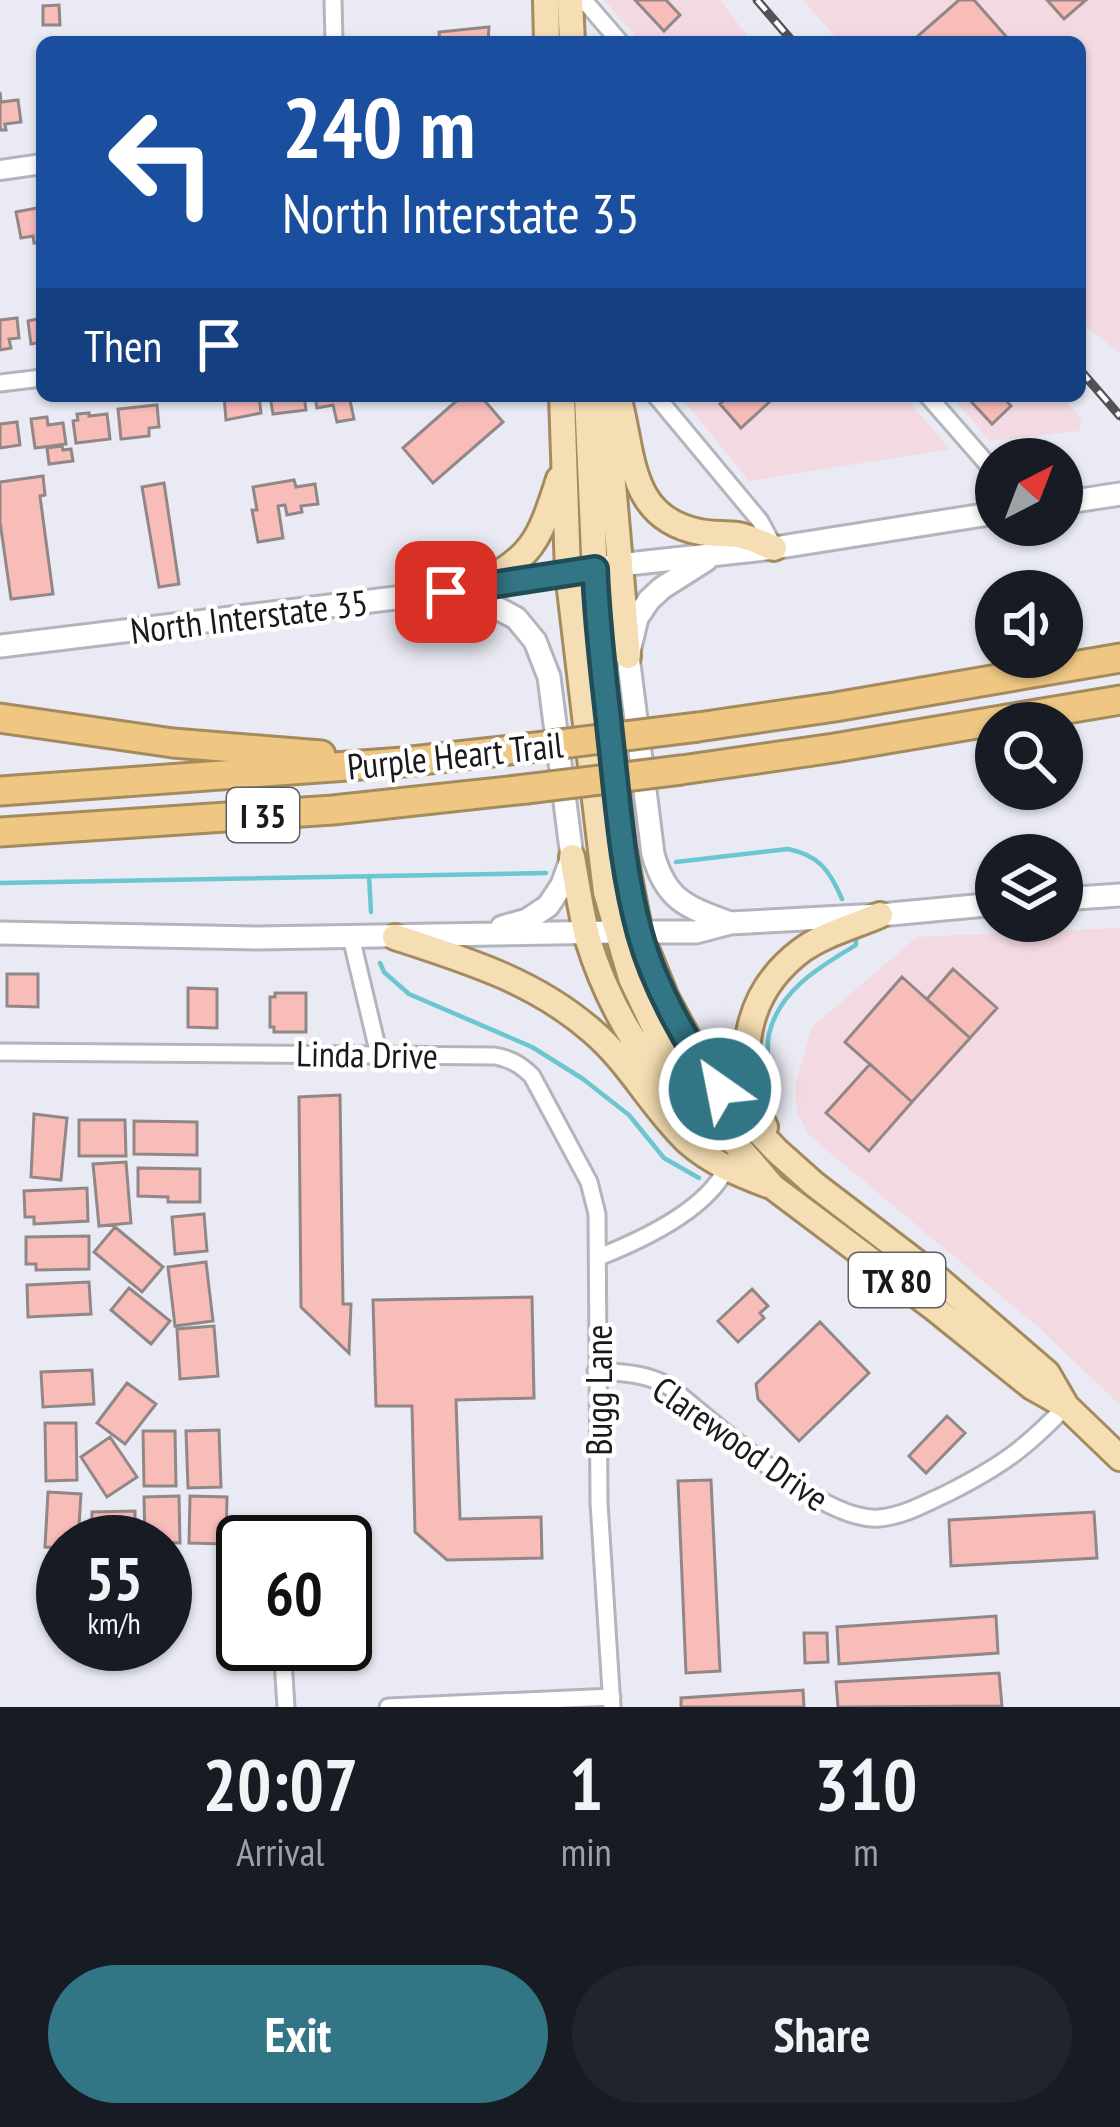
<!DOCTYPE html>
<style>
body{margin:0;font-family:"PT Sans Narrow",sans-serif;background:#20242c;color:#f1f3f6;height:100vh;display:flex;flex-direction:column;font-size:45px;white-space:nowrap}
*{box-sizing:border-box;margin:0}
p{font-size:39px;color:#9ea1a6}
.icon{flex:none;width:66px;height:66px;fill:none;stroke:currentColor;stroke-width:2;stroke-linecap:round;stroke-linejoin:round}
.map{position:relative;height:1707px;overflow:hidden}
.details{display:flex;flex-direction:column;background:#171b24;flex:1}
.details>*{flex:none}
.banner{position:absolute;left:36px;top:36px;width:1050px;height:366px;border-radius:18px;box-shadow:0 3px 9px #0004;background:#1a4fa0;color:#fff;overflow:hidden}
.needle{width:78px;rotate:42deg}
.controls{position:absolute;left:975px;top:438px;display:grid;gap:24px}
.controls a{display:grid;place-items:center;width:108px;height:108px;border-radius:50%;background:#171b24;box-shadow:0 3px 9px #0004;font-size:60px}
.speed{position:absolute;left:36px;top:1515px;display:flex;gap:24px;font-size:60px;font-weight:700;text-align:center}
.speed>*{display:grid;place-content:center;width:156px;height:156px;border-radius:50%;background:#171b24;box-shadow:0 3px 9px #0004;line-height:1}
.speed small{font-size:30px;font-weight:400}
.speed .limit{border:6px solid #111;border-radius:18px;background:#fff;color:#111}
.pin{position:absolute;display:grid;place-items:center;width:102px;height:102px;color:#fff;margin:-51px;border-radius:24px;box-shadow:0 6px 18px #0006}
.me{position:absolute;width:132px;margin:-66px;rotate:327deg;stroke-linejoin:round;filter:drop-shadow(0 0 9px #0008)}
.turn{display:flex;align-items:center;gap:42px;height:252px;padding:0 48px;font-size:54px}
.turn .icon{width:156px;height:156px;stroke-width:2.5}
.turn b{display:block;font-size:84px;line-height:102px}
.then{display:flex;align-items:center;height:114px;padding:0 48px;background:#0003;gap:24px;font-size:45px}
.eta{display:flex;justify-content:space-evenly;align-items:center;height:204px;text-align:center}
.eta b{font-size:72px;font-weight:600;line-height:84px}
.primary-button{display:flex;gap:24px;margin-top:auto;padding:24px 48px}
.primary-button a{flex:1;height:138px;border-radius:72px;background:#327585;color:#fff;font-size:48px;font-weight:600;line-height:138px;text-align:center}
.primary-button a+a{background:#20242c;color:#f1f3f6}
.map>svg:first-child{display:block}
.commercial{fill:#f2d9e2}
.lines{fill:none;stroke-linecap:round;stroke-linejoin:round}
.stream{stroke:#6bc6cf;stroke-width:4.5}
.building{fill:#f8bcb9;stroke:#928787;stroke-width:3}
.minor-casing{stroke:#b3b4bd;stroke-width:21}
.tertiary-casing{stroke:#b3b4bd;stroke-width:24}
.secondary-casing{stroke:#b3b4bd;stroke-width:27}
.primary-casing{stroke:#a48a5f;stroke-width:30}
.motorway-casing{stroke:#a48a5f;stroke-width:33}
.minor{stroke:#fff;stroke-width:15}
.tertiary{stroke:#fff;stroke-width:18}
.secondary{stroke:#fff;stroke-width:21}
.primary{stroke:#f5ddb4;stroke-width:24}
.motorway{stroke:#efc782;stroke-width:27}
.rail-casing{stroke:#525257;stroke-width:9}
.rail{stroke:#fff;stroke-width:4.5;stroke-dasharray:14;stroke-linecap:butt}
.motorway-bridge-casing{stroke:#a48a5f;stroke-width:33;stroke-linecap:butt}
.motorway-bridge{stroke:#efc782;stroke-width:27}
.route-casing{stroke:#204c56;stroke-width:30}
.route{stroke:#327585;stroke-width:21}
.labels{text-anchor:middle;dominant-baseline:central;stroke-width:9;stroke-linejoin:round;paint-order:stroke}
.shield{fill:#fff;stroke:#5f5f61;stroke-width:3}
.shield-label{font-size:33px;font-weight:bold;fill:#1a1a1d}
.street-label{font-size:36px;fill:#1a1a1d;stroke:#fff}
</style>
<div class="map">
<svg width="1120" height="1707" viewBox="0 0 1120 1707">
<rect width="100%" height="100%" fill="#e9eaf3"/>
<path class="commercial" d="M604 0H720L752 42H641Z
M803 0H1120V353L1089 329 1080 319V42H840Z
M680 396H904L950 449 749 481Z
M951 396H1061L1082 419 1079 431 990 441Z
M1120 928V1405L1036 1325 810 1136 797 1113 795 1086 812 1027 917 937Z"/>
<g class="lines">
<path class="stream" d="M676 862 788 849C819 855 830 871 842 899
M369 876 371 912
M0 883 546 873
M380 963 384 972 409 994 532 1047 583 1079 629 1115 664 1158 699 1178
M768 1064C768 1055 767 1043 769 1034 779 990 821 966 856 945V936"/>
</g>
<path class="building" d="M635 0H666L680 15 664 31Z
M959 0H974L1011 42H911Z
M1047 0H1086L1064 19Z
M59 5 60 25H43V6Z
M489 27 488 42H440L439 32Z
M0 92 1 102 18 100 21 122 5 124 6 130H0Z
M42 207V242L34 243 33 236 21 238 16 212Z
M17 318 19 338 9 339 11 348 0 350V320Z
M42 318V342L31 344 28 321Z
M224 396H259L261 413 226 420Z
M270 396H304L306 410 273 414Z
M315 396H349L354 419 337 422 333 405 317 408Z
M462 396 485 401 503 422 433 483 403 448Z
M729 396H776L741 428 720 404Z
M966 396H1002L1011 406 992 424Z
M157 405 159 427 149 428V436L121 439 118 409Z
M89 413V416L107 414 110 439 76 443 73 421 78 420 77 414Z
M47 417 48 425 63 423 66 444 35 448 31 419Z
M17 422 20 445 0 448V424Z
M62 446 63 450 71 449 73 461 49 464 47 448Z
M43 476 45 495 40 496 53 594 11 599 0 522V482Z
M294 480 296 487 315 484 318 504 301 506 302 512 287 515 285 505 278 506 283 538 258 542 252 510H257L253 487Z
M164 483 179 584 159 587 142 487Z
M953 969 997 1008 970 1038 927 999Z
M7 974H38V1007L7 1006Z
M902 977 970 1038 912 1102 845 1042Z
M188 988 217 989V1028L188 1027Z
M275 993H306V1032H274V1027H270V997H275Z
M870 1064 912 1102 869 1151 826 1113Z
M340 1095 343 1304H351L349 1353 301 1307 299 1097Z
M34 1114 67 1118 61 1180 31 1177Z
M79 1120H125L126 1156H79Z
M134 1121 197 1122V1155L134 1154Z
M126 1162 131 1223 99 1226 93 1164Z
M138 1168 200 1169V1202H168V1197L138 1196Z
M87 1188 88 1221 34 1224V1217H25L24 1191Z
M204 1214 207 1251 175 1254 172 1217Z
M115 1227 163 1267 142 1292 94 1252Z
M89 1236V1269L36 1270V1264H26V1237Z
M206 1262 213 1321 175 1326 168 1267Z
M89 1282 91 1314 28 1317 27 1285Z
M129 1288 170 1321 151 1344 111 1310Z
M752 1289 768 1306 760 1313 764 1318 738 1342 718 1321Z
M532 1297 534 1398 456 1400 460 1519 541 1517 542 1558 447 1560 415 1532 412 1406H376L373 1300Z
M820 1322 869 1373 799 1441 758 1399 756 1384Z
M214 1326 218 1376 180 1379 177 1329Z
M92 1370 94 1404 43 1407 41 1372Z
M127 1383 156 1404 125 1444 97 1423Z
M947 1416 965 1433 926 1473 909 1456Z
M45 1423H76L77 1480 46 1481Z
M219 1430 221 1487 188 1488 186 1431Z
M143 1431H175L176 1486H144Z
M110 1437 137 1477 107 1497 81 1457Z
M711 1480 720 1671 686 1673 678 1481Z
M48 1492 81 1494 78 1542H63V1548L45 1547Z
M179 1496 180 1543 145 1542 144 1497Z
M190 1496 227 1497 226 1544 189 1543Z
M135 1511V1542H92V1512Z
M1094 1512 1097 1558 951 1566 949 1520Z
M996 1616 998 1653 839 1664 837 1627Z
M804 1633H827L828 1662 805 1663Z
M999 1673 1002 1706 838 1707 836 1682Z
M803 1690 804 1707H681V1698Z"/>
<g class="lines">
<g class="minor-casing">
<path id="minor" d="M333 0 334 42
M580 0 588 5 620 42
M0 383 42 378
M656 396 760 521 773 545
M928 396 996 474
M351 937 379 1055
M0 1052 495 1056C511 1059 521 1065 532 1076L589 1182 597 1214 599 1503 612 1707
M599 1257C642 1240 712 1208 729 1162
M596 1371C624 1373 646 1373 670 1387 715 1423 823 1523 879 1518 904 1516 926 1503 948 1493 1001 1466 1025 1449 1066 1406
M282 1644 286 1707
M388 1707 612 1697"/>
</g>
<g class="tertiary-casing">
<path id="tertiary" d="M0 170 42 164"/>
</g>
<g class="secondary-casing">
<path id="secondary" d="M1062 503 1120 494
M706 560 662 588 649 600 637 618 628 656 653 854C666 901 687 907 730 923
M452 594 495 607 516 618 535 641 549 677 572 857 562 885 548 906 527 920 502 927
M0 646 445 592 619 565 774 548 996 513
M1062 899 1120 895
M0 933 258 938 617 932H696L730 923 880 915 996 904"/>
</g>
<g class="primary-casing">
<path id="primary" d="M546 0 547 42
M570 0 572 42
M562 396 568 573 606 892 631 978 670 1060 690 1091 773 1187 934 1308 1032 1387 1066 1406 1120 1458
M587 396 597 621 623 846 640 934 666 998 704 1068 737 1109 777 1151 814 1184 938 1279 1047 1373 1065 1404
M597 396 609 438 628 656
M618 396C634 453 627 518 700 532 713 535 726 533 738 535 750 537 763 544 774 548
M470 589C533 557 538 544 559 479
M572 857C577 884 581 913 588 940 606 999 639 1057 681 1102
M395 937C466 960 535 981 592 1031 630 1063 652 1108 688 1142 712 1163 739 1174 768 1185
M765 1127C733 1064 743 994 802 950 824 934 855 926 880 915"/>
</g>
<g class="motorway-casing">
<path id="motorway" d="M0 718 173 743 321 755
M698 727 835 707 1120 658
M681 770 834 748 1120 700
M0 791 403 762 528 748
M0 832 333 810 526 789"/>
</g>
<use href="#minor" class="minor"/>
<use href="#tertiary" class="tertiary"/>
<use href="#secondary" class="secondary"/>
<use href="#primary" class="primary"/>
<use href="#motorway" class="motorway"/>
<g class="rail-casing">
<path id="rail" d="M757 0 793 42
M1080 370 1120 416"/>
</g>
<use href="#rail" class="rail"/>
<g class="motorway-bridge-casing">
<path id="motorway-bridge" d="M528 748 698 727
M526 789 681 770"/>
</g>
<use href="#motorway-bridge" class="motorway-bridge"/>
</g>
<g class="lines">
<g class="route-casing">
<path id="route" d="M446 592 595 569C597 628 605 685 611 743 618 806 623 873 640 934 654 985 688 1048 720 1089"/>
</g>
<use href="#route" class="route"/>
</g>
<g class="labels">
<g class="shield">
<rect x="227" y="788" width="72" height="54" rx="9"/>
<rect x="849" y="1253" width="96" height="54" rx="9"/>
</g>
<g class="shield-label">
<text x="263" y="815">I 35</text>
<text x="897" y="1280">TX 80</text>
</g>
<g class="street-label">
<text transform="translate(249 616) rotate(-7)">North Interstate 35</text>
<text transform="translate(455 755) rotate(-6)">Purple Heart Trail</text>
<text transform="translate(367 1054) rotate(1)">Linda Drive</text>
<text transform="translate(598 1390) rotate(-90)">Bugg Lane</text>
<text transform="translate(741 1443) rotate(35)">Clarewood Drive</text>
</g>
</g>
</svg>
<div class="controls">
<a><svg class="needle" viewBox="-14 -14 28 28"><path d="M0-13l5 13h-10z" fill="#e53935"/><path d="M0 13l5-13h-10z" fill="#9ea1a6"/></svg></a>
<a><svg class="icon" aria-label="sound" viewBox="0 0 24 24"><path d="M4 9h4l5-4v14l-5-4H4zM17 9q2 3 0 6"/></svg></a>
<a><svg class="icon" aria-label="search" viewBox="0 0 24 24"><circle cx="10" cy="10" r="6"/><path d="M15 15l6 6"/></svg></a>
<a><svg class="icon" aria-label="layers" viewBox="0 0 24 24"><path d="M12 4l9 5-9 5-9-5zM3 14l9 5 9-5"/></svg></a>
</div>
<div class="speed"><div>55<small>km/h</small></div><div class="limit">60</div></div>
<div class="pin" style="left:446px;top:592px;background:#d93025"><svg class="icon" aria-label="arrive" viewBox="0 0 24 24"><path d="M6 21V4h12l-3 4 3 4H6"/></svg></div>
<svg class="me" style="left:720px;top:1089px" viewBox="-20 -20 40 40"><circle r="17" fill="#327585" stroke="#fff" stroke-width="3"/><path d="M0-11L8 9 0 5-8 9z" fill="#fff"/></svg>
<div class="banner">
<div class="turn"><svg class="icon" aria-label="left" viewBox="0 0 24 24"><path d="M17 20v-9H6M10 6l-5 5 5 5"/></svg><div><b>240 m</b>North Interstate 35</div></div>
<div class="then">Then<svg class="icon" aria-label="arrive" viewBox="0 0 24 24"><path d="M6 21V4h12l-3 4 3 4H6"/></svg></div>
</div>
</div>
<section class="details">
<div class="eta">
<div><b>20:07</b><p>Arrival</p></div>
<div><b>1</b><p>min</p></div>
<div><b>310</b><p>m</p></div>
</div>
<div class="primary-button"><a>Exit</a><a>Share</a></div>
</section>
